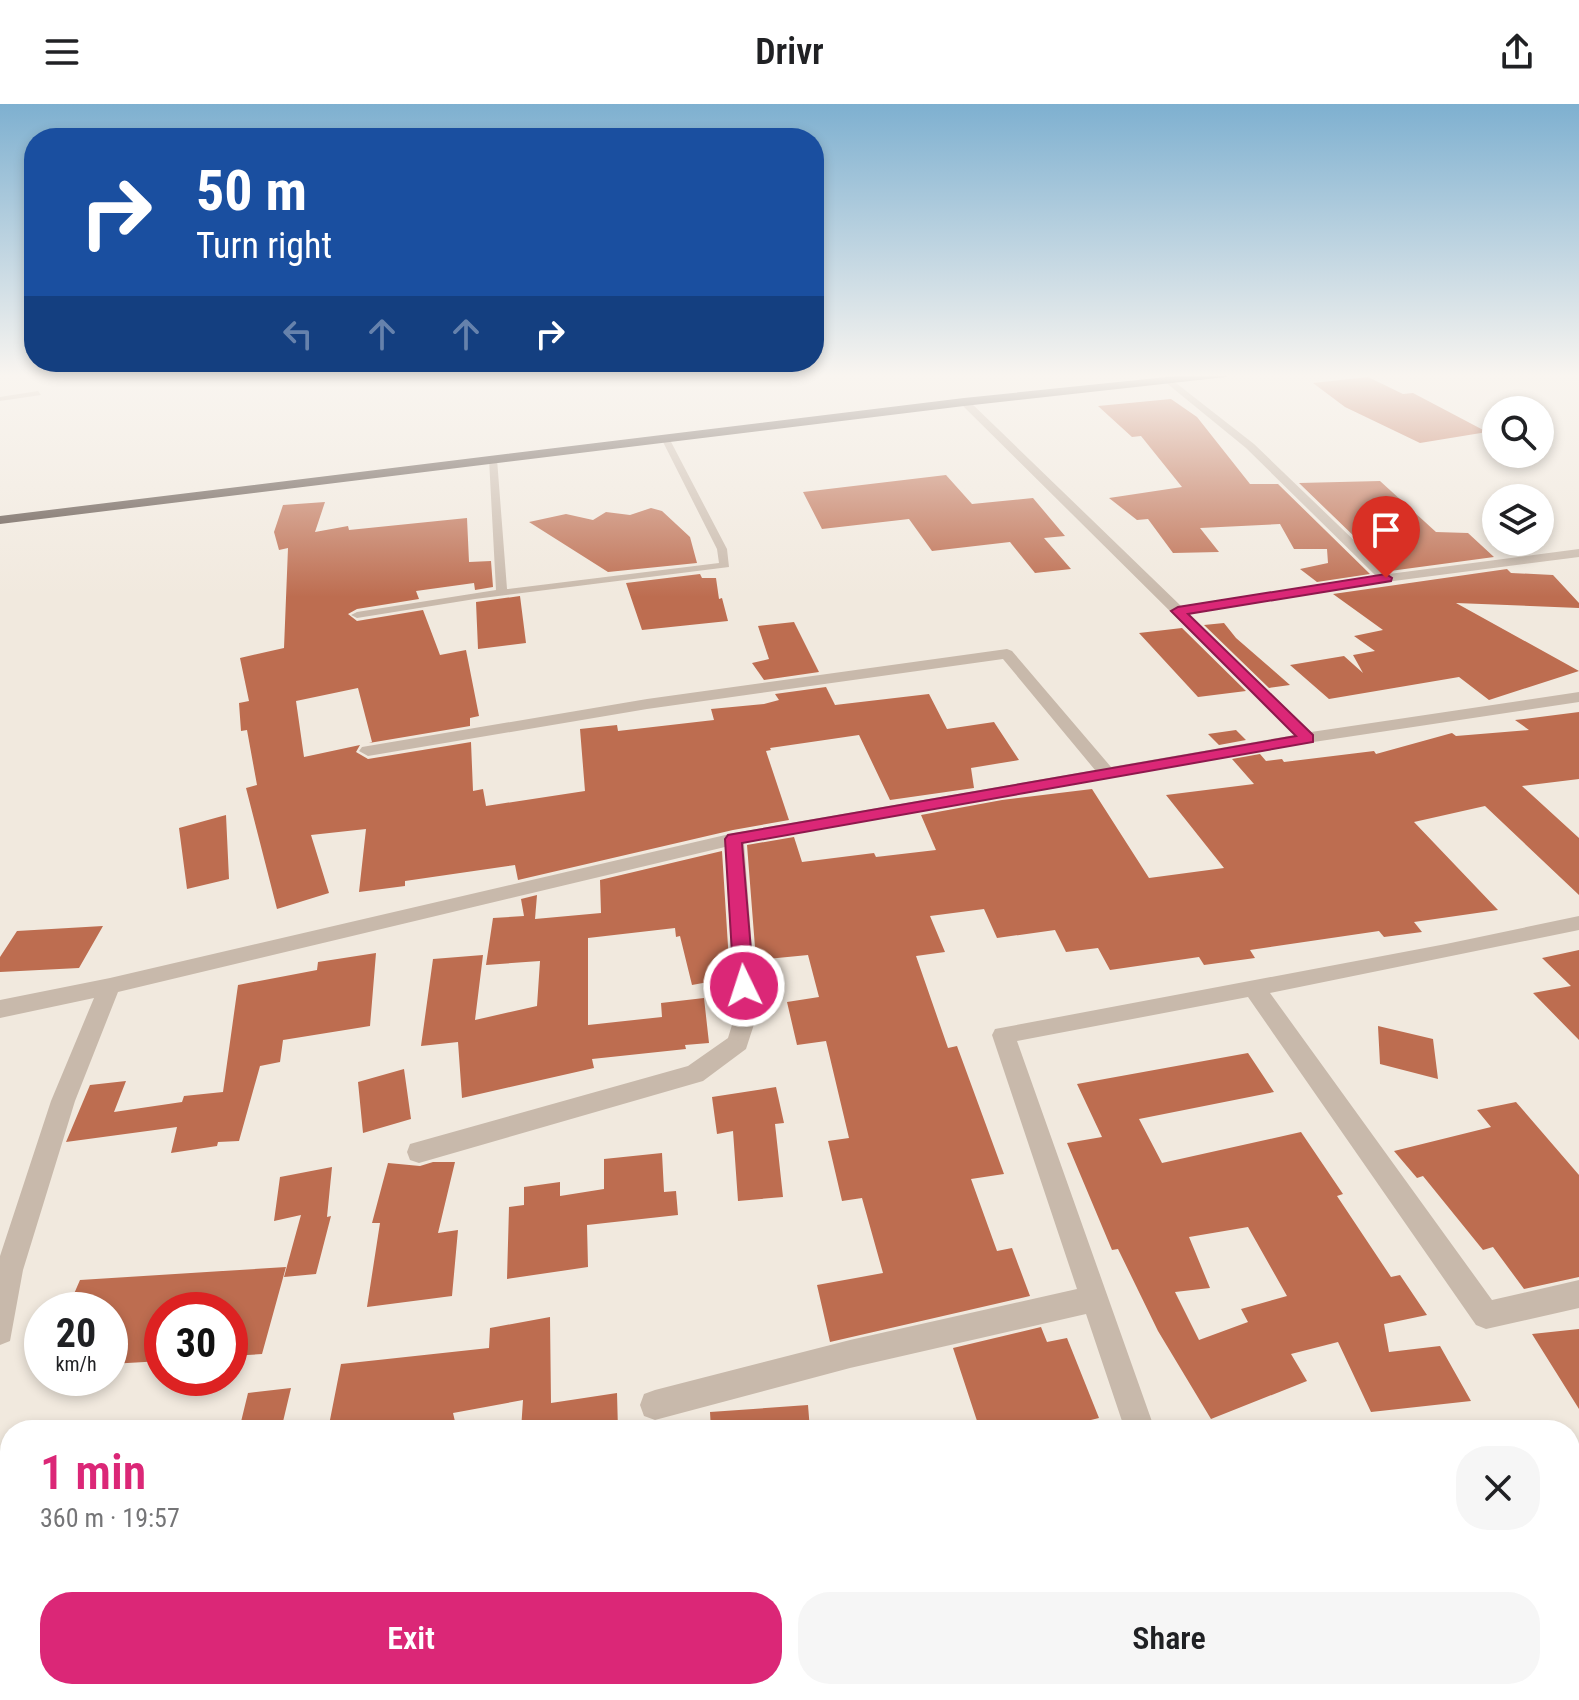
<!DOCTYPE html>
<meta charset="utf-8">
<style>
body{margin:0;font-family:"Roboto Condensed",sans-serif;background:#f6f6f6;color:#202124;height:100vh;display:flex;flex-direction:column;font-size:30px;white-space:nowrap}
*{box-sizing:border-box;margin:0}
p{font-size:26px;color:#757577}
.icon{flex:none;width:44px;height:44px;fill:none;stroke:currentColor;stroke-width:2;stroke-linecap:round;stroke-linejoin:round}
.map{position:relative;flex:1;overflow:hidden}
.details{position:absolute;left:0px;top:1316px;width:1580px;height:280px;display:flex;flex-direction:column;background:#fff;border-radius:32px 32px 0 0;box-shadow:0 4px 12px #0003}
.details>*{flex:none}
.banner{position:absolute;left:24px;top:24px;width:800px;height:244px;border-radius:32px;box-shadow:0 4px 12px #0003;background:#1a4fa0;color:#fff;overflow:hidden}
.fabs{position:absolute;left:1482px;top:292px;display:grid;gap:16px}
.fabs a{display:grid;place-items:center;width:72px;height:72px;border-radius:50%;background:#fff;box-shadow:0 4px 12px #0003;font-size:40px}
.speed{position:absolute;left:24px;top:1188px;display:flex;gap:16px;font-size:40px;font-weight:700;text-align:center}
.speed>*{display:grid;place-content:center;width:104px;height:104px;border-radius:50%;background:#fff;box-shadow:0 4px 12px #0003;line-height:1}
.speed small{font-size:20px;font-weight:400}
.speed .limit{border:12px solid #d22;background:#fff;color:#111}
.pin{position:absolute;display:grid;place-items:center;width:68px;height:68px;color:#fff;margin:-82px -34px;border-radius:50% 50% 50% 0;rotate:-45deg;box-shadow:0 0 8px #0007}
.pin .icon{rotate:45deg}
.me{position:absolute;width:88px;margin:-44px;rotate:356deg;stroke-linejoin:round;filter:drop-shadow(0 0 6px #0008)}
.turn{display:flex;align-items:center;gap:28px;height:168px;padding:0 40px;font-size:36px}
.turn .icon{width:104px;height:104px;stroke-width:2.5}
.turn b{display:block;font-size:56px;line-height:68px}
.lanes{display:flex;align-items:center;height:76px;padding:0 40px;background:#0003;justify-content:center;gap:40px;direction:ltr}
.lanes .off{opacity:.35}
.round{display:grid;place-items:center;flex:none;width:84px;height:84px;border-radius:32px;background:#f6f6f6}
.head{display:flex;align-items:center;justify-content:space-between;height:136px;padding:0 40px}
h1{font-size:48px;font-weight:600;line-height:60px;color:#db2777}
.cta{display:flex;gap:16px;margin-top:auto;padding:16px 40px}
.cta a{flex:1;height:92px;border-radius:32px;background:#db2777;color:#fff;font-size:32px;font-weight:600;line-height:92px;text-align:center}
.cta a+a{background:#f6f6f6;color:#202124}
header{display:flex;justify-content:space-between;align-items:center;height:104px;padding:0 40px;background:#fff;font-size:36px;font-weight:600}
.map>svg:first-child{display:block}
.building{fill:#bd6d50;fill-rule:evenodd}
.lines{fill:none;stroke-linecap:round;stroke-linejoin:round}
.lane{fill:#c8b9ab;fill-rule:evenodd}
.street{fill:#c8b9ab;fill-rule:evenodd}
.highway{fill:#574941;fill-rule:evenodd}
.route{fill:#db2777;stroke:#8e194d;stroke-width:2}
</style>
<header><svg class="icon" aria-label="menu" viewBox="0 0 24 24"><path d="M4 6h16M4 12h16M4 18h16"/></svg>Drivr<svg class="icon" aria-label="share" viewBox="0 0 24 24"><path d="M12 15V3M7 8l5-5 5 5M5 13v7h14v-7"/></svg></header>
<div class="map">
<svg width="1579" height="1596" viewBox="0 0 1579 1596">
<rect width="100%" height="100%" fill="#f1e9de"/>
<path class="building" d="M1368 273 1403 290 1413 289 1487 328 1420 339 1345 303 1313 279Z
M1171 295 1197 313 1250 380H1278L1370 470 1317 478 1300 465 1328 459 1327 445H1294L1280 420 1200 424 1219 448 1173 449 1148 415 1137 416 1109 394 1182 383 1141 332 1132 333 1098 302Z
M946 371 972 400 1033 394 1065 432 1044 434 1071 465 1035 469 1010 438 932 447 909 415 822 425 803 388Z
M1380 377 1436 428 1468 429 1494 453 1390 467 1299 379Z
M325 398 315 428 348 422 349 426 467 414 469 458 491 457 493 483 475 486 474 479 416 487 419 495 357 505 348 510 357 517 423 506 440 551 466 546 479 612 470 614V622L369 639 372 638 358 584 296 597 304 653 360 641 356 648 368 655 471 638 473 687 483 685 486 702 585 687 580 625 617 621 618 627 714 616 711 605 764 600 779 596 775 590 826 583 835 601 929 590 947 625 994 618 1019 656 971 664 974 684 890 696 859 631 770 644 771 646 766 647 789 716 733 726 518 776 515 761 405 777V782L359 788 366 725 311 731 329 789 277 805 246 684 257 681 247 626 241 627 239 599 249 597 240 554 284 544 288 444 279 446 274 428 283 401Z
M651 404 662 407 690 433 697 459 608 468 529 418 566 410 593 416 606 408 630 411Z
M1507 465 1511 469 1553 471 1579 499V504L1456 499 1579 567 1489 596 1459 573 1329 595 1290 561 1344 552 1363 569 1353 551 1375 547 1354 532 1383 526 1333 490Z
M700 470 702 474H716L719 495 722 494 728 517 642 526 626 479Z
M520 492 526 539 478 545 476 498Z
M794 518 819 568 764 576 752 559 769 555 758 522Z
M1224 519 1236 534 1290 581 1269 584 1204 521Z
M1182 524 1246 587 1198 593 1139 529Z
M1579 608V675L1522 682 1579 734V791L1485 702 1414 718 1498 806 1414 818 1422 828 1384 833 1379 827 1250 846 1255 854 1204 861 1199 853 1110 866 1098 844 1066 848 1055 826 997 834 984 805 930 812 945 848 916 852 948 944 957 942 1004 1070 971 1075 997 1147 1012 1144 1030 1192 830 1238 817 1181 883 1169 862 1094 842 1097 828 1037 849 1034 826 937 797 941 787 898 819 893 808 851 756 856 747 741 794 733 802 758 874 749 876 753 936 746 921 711 1002 696 1092 685 1149 774 1224 764 1166 691 1254 680 1232 655 1260 650 1266 657 1282 655 1284 658 1374 647 1376 650 1452 629 1456 632 1529 626 1515 616Z
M1236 626 1246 636 1219 641 1208 630Z
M226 711 229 775 187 785 179 724Z
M722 747 730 874 692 881 680 832 676 833 675 824 588 834V921L662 913 661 899 704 894 709 939 685 941 686 945 592 955 594 964 462 994 458 938 421 942 433 855 483 851 475 916 537 902 540 857 486 861 493 814 524 812 521 795 537 791 535 815 601 809 600 776Z
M103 822 79 864 0 868V853L17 827Z
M1579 846V936L1533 889 1571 882 1542 854Z
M376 849 370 922 283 936 280 958 260 962 239 1037 218 1038 217 1042 171 1049 177 1023 66 1038 90 981 126 977 114 1008 182 998 184 992 223 988 238 881 317 866 318 858Z
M1378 922 1433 935 1438 975 1380 960Z
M1248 949 1274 988 1139 1015 1162 1059 1301 1028 1343 1090 1337 1092 1391 1173 1400 1171 1427 1211 1384 1220 1389 1248 1440 1242 1471 1297 1371 1308 1338 1238 1291 1250 1307 1277 1211 1315 1158 1227 1118 1145 1112 1146 1067 1039 1102 1033 1077 980ZM1248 1123 1287 1192 1241 1205 1248 1218 1199 1236 1175 1188 1210 1184 1189 1133Z
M404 965 411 1015 363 1029 358 978Z
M776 983 784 1019 775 1020 783 1093 738 1097 733 1027 717 1030 712 993Z
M1516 998 1579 1071V1173L1524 1185 1493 1143 1483 1146 1423 1072 1417 1074 1394 1047 1491 1023 1477 1006Z
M662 1049 664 1088 676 1087 678 1111 587 1121 588 1163 507 1175 509 1103 524 1101V1083L560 1078V1092L604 1085V1055Z
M433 1058H455L438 1129 458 1126 452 1192 367 1203 380 1119H372L388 1059 420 1062Z
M332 1063 327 1113 331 1112 316 1170 284 1173 301 1111 274 1117 280 1073Z
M286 1163 262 1250 230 1252V1206H162V1257L110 1260V1206H67L80 1176Z
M550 1213 551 1299 617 1289 618 1326H521L523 1296 453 1309 457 1326H328L341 1260 489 1244 490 1224Z
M1041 1223 1047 1238 1067 1234 1099 1314 1050 1326H980L953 1244Z
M1579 1225V1305L1532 1230Z
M291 1284 281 1326H239L248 1289Z
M808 1301 810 1326H711L710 1308Z"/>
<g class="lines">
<path class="lane" d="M38 287 41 291 0 297V293Z
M665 331 669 334 727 445 729 463 475 495 357 514 351 511 357 508 496 486 489 355 493 352 497 355 507 485 719 459 717 445 661 334Z"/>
<path class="street" d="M1167 272 1254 340 1389 470 1579 445V453L1386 478 1188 510 1311 628 1579 588V598L1307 639 744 739 757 911 746 945 703 977 419 1059 410 1056 407 1048 410 1040 688 962 728 934 735 911 725 743 118 888 75 997 23 1166 10 1237 0 1241V1152L51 997 94 894 0 914V896L110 874 734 729 1095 666 1003 555 647 605 368 652 359 647 362 643 647 595 1007 545 1012 547 1111 663 1295 631 959 298 968 296 1181 502 1376 472 1246 344 1164 277Z
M1579 812V826L1270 889 1492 1196 1579 1176V1204L1486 1225 1476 1221 1248 893 1017 937 1155 1326H1125L1086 1210 850 1264 655 1316 644 1312 640 1301 644 1290 655 1286 850 1236 1077 1185 992 931 995 925 1446 840Z
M1570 1345H1579V1377H1570Z
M1183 1586H1219L1223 1596H1187Z"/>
<path class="highway" d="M1196 270H1232L1226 273 964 302 0 420V412L964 294Z"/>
</g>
<linearGradient id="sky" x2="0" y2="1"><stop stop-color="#7eb0d0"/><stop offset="0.55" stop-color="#f9f5f0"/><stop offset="1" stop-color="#f9f5f0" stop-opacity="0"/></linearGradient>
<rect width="1579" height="493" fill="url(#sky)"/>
<path class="route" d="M1386 470 1392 474 1391 477 1188 510 1313 631V638L742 739 754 882 751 887H737L734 882 725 735 728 731 1296 632 1171 507 1178 503Z"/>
</svg>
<div class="fabs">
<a><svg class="icon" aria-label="search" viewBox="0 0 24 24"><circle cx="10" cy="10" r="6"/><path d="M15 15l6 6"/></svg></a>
<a><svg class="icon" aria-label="layers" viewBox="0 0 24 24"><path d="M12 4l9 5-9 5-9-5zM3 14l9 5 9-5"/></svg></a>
</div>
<div class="speed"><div>20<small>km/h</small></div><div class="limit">30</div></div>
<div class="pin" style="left:1386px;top:474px;background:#d93025"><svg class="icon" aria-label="arrive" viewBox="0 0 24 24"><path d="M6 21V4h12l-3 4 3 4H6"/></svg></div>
<svg class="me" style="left:744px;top:882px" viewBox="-20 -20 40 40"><circle r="17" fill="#db2777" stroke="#fff" stroke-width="3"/><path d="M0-11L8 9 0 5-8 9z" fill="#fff"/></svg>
<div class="banner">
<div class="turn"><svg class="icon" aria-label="right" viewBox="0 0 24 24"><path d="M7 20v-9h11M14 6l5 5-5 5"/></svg><div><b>50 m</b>Turn right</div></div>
<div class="lanes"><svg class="icon off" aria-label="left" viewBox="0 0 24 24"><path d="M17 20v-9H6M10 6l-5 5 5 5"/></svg><svg class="icon off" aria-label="ahead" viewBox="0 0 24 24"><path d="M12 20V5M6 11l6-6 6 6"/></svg><svg class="icon off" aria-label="ahead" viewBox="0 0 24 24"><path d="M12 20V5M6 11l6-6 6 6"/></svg><svg class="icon" aria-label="right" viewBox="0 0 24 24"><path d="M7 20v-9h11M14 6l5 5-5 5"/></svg></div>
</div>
<section class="details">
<div class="head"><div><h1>1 min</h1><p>360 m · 19:57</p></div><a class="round"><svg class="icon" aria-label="close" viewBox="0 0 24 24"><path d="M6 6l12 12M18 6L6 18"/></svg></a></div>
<div class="cta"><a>Exit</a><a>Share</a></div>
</section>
</div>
